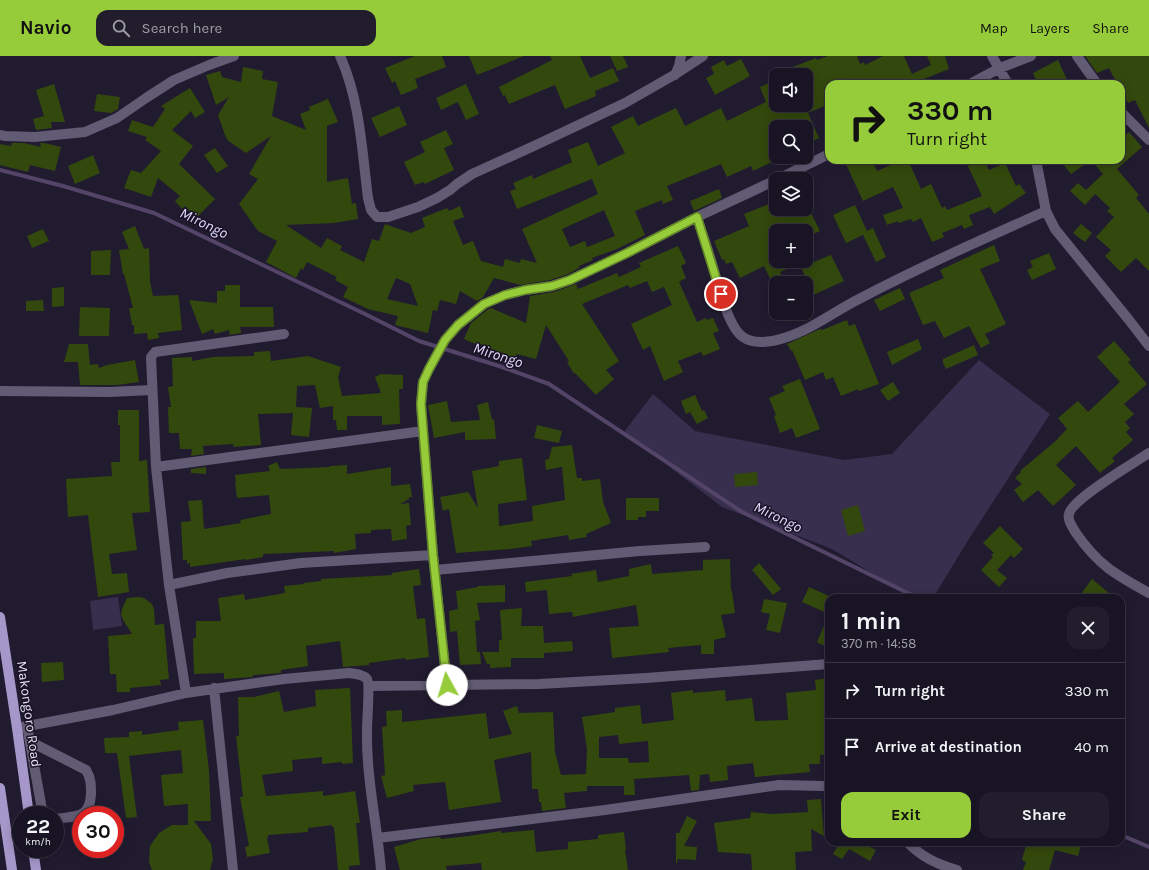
<!DOCTYPE html>
<meta charset="utf-8">
<style>
body{margin:0;font-family:Karla,sans-serif;background:#221d2c;color:#f1f3f6;height:100vh;display:flex;flex-direction:column;font-size:15px;white-space:nowrap}
*{box-sizing:border-box;margin:0}
p{font-size:13px;color:#9f9ea6}
.icon{flex:none;width:22px;height:22px;fill:none;stroke:currentColor;stroke-width:2;stroke-linecap:round;stroke-linejoin:round}
.map{position:relative;flex:1;overflow:hidden}
.details{position:absolute;left:825px;top:538px;width:300px;height:252px;display:flex;flex-direction:column;background:#191424;border-radius:12px;box-shadow:0 2px 10px #0003,0 0 0 1px #373341}
.details>*{flex:none}
.top-card{position:absolute;left:825px;top:24px;width:300px;height:84px;border-radius:12px;box-shadow:0 2px 10px #0003,0 0 0 1px #373341;background:#96cc39;color:#111;overflow:hidden}
.fabs{position:absolute;left:769px;top:12px;display:grid;gap:8px}
.fabs a{display:grid;place-items:center;width:44px;height:44px;border-radius:8px;background:#191424;box-shadow:0 2px 10px #0003,0 0 0 1px #373341;font-size:20px}
.speed{position:absolute;left:12px;top:750px;display:flex;gap:8px;font-size:20px;font-weight:700;text-align:center}
.speed>*{display:grid;place-content:center;width:52px;height:52px;border-radius:50%;background:#191424;box-shadow:0 2px 10px #0003,0 0 0 1px #373341;line-height:1}
.speed small{font-size:10px;font-weight:400}
.speed .limit{border:6px solid #d22;background:#fff;color:#111}
.pin{position:absolute;display:grid;place-items:center;width:34px;height:34px;color:#fff;margin:-17px;border:2px solid #fff;border-radius:50%;box-shadow:0 1px 4px #0007}
.me{position:absolute;width:44px;margin:-22px;rotate:354deg;stroke-linejoin:round;filter:drop-shadow(0 0 3px #0008)}
.turn{display:flex;align-items:center;gap:14px;height:84px;padding:0 16px;font-size:18px}
.turn .icon{width:52px;height:52px;stroke-width:2.5}
.turn b{display:block;font-size:28px;line-height:34px}
.round{display:grid;place-items:center;flex:none;width:42px;height:42px;border-radius:12px;background:#221d2c}
.summary{display:flex;align-items:center;justify-content:space-between;height:68px;padding:0 16px}
h1{font-size:24px;font-weight:700;line-height:30px}
.cta{display:flex;gap:8px;margin-top:auto;padding:8px 16px}
.cta a{flex:1;height:46px;border-radius:12px;background:#96cc39;color:#111;font-size:16px;font-weight:700;line-height:46px;text-align:center}
.cta a+a{background:#221d2c;color:#f1f3f6}
ul{padding:0;list-style:none}
li{display:flex;align-items:center;gap:12px;height:56px;padding:0 16px;border-top:1px solid #373341}
li div{flex:1}
li b{display:block;font-size:15px}
li em{font-style:normal}
header{display:flex;align-items:center;gap:24px;box-sizing:border-box;height:56px;padding:0 20px;background:#96cc39;color:#111}
header strong{font-size:19px}
nav{display:flex;gap:22px;margin-inline-start:auto;font-size:14px}
.search{width:280px;height:36px;background:#221d2c;display:flex;align-items:center;gap:10px;box-sizing:border-box;padding:0 14px;border-radius:12px;color:#9f9ea6;font-size:15px}
.map>svg:first-child{display:block}
.green{fill:#382e4e}
.lines{fill:none;stroke-linecap:round;stroke-linejoin:round}
.stream{stroke:#534468;stroke-width:4}
.building{fill:#33480d;fill-rule:evenodd}
.minor{stroke:#625b74;stroke-width:10}
.major{stroke:#a597c9;stroke-width:10}
.route-casing{stroke:#628525;stroke-width:10}
.route{stroke:#96cc39;stroke-width:7}
.labels{text-anchor:middle;dominant-baseline:central;stroke-width:3;stroke-linejoin:round;paint-order:stroke}
.street-label{font-size:14px;fill:#e5e1f0;stroke:#181226}
.water-label{font-size:15px;font-style:italic;fill:#e5dcfe;stroke:#181226}
</style>
<header>
<strong>Navio</strong>
<div class="search"><svg class="icon" aria-label="search" viewBox="0 0 24 24"><circle cx="10" cy="10" r="6"/><path d="M15 15l6 6"/></svg>Search here</div>
<nav><a>Map</a><a>Layers</a><a>Share</a></nav>
</header>
<div class="map">
<svg width="1149" height="814" viewBox="0 0 1149 814">
<rect width="100%" height="100%" fill="#211b30"/>
<path class="green" d="M979 304 1050 358 967 486 933 542H913L832 493 722 451 624 376 653 338 695 375 844 404 892 398Z
M118 541 122 570 93 574 90 545Z"/>
<g class="lines">
<path class="stream" d="M0 114 63 130 154 157 363 257 419 285 499 310 549 328 742 456 918 542
M1121 779 1149 791"/>
</g>
<path class="building" d="M415 0H442L446 11 415 23 418 32 401 39 395 25 392 27 385 12Z
M469 0H524L477 19Z
M550 0H580L590 22 613 12 619 25 595 35 596 40 565 53 555 29 509 48 505 39 503 40 499 31 552 4Z
M610 0H623L628 11 617 15Z
M828 0H857L860 8 864 6 865 9 883 0H904L912 18 931 9 927 0H945L949 13 919 25 920 28H829V48L808 57 819 82 806 88V71H776V101H782L753 115 751 110 727 121 721 108 667 130 673 144 663 148 662 144 635 155 645 179 617 193 592 202 593 204 579 210V212L568 218 550 224 520 229 494 222 483 241 477 245 460 235 456 248 440 244 437 255 433 254 428 277 395 269 398 260 368 253 343 241 348 231 335 224 337 221 307 206 303 214 301 212 296 222 266 206 277 185 258 175 239 148 258 123 249 118 271 80 246 97 227 84 228 83 226 82 218 59 229 41 216 49 206 19 220 15 222 21 241 26 243 11 263 15 262 23 278 26 272 60 306 74 300 58 310 54 309 51 328 43 338 66 327 70V126L348 122 352 148 356 147 358 163 334 167 286 169 321 192 327 182 342 190 340 194 364 206 372 183 379 185 385 168 411 177 425 171 422 162 447 152 449 155 460 150 464 161 453 165 463 189 473 185 481 205 503 211 505 203 520 207 521 203 537 207 522 173 598 138 592 123 517 153 510 135 516 133 513 127 532 119 533 123 572 106 568 94 588 86 598 110 625 97 611 71 633 60 638 70 676 52 685 70 721 52 727 65 766 46 760 31 776 24V49H806V19L775 18 816 2 817 4ZM604 154 615 180 587 191 585 185 570 191 562 173ZM396 222 410 228 418 250 387 243Z
M1085 0H1149V72L1135 44 1128 47 1121 33V28H1117L1109 12 1097 17Z
M741 3 750 20 715 39 706 22 714 18 711 11 724 4 727 10Z
M1058 4 1069 28H1038L1033 17Z
M54 28 65 66H51L52 72 36 74 33 63 44 60 36 34Z
M466 28 479 58 466 64 458 46 441 54 436 42Z
M190 32 205 56 195 62 191 55 172 74 193 90 179 108 215 143 196 162 185 150 182 153 175 145 180 140 158 122 151 141 124 132 131 114 141 117 161 95 145 84 147 81 128 75 132 64 153 71 165 53 161 50Z
M97 38 120 41 118 53 111 57 94 55Z
M399 50 407 69 380 81 371 62Z
M446 74 453 88 444 92 454 114 425 128 424 126 415 129 404 106 425 96 420 86Z
M1129 76 1142 91 1117 113 1139 139 1136 142 1149 158V215L1136 202 1121 216 1105 200 1111 194 1096 181 1114 161 1107 155 1110 152 1095 138 1085 149 1070 135 1078 127 1086 134 1103 118 1091 104H1121V83Z
M12 87H24L41 91 40 87H44L61 91 55 115 30 109 28 116 0 109V88L11 90Z
M215 92 228 110 217 117 204 99Z
M93 99 100 117 75 128 68 110Z
M844 104H872L877 115 902 104H908L921 133 931 128 942 152 945 150 947 154 982 140 967 108 976 104H984L989 114 1005 107 1016 130 1019 128 1026 137 994 158 990 151 969 159 973 169 964 173 962 169 942 177 944 181 932 186 921 162 913 166 911 163 899 167 898 165 887 169 883 159 903 152 893 131 863 145Z
M1060 104H1091L1071 118Z
M719 133 722 142 694 155 690 145Z
M776 145V153H809L820 175 806 181V175H776V205H806L780 216 784 224 773 229 764 210 740 222 732 206 726 208 724 203 722 204 714 185 749 170 744 158Z
M855 149 867 175 873 172 886 201 876 206 863 179 846 187 833 159Z
M1081 168 1092 177 1085 186 1073 177Z
M135 170 144 193 149 192 150 226 153 240 178 239 179 243 182 274 158 277 159 282 148 284 147 277 134 278V269H132L129 252H133L124 218H123L119 194 129 193 122 176Z
M43 173 49 185 32 192 27 180Z
M994 189 1000 205 980 213 1006 268 985 278 990 287 981 292 969 270 944 282 935 265 923 269 909 237 944 222 940 214Z
M678 190 686 207 681 210 686 222 679 226 697 266 706 262 707 264 713 262 719 275 713 277 720 293 703 300 701 296 678 305 683 316 664 325 650 290 643 294 631 268 672 249 664 231 652 236 647 225 630 232 628 229 582 248 619 305 606 314 614 323 596 339 575 317 574 318 567 306 569 305 546 269 536 303 517 298 515 303 478 287V289L464 283 471 267 487 254 491 252 526 267 530 240 554 236 576 228 578 233 617 217 619 221 641 211 639 207Z
M111 194 110 219H91V195Z
M1049 197 1056 213 1032 224 1027 214 1033 211 1030 205Z
M831 199 844 225 813 239 801 211Z
M225 229H240V251H273L274 271H240L241 277 230 279 229 274 215 278 213 273 202 278 189 244 217 247V235H225Z
M64 231V250L52 251V232Z
M900 232 905 243 880 255 874 244Z
M43 244 44 255H26V245Z
M80 251 110 252 109 280H79Z
M847 264 849 270 855 268 879 328 859 335 858 333 841 340 833 321 826 324 823 316 805 324 792 294 791 295 787 288 820 273 822 274Z
M918 283 922 293 892 309 887 296Z
M1114 285 1131 304 1128 306 1147 328 1124 348 1134 358 1125 366 1130 372 1126 376 1133 384 1112 402 1115 405 1100 417 1076 390 1056 409 1076 429 1053 450 1038 434 1023 446 1014 434 1022 428 1015 422 1021 416 1020 415 1058 383V382L1067 373 1058 362 1078 345 1088 356 1120 326 1097 301Z
M69 288H88L90 309 98 308 99 312 107 309 135 304 139 326 117 329H80L78 306H64Z
M974 289 978 299 946 313 943 307V303Z
M270 295 271 305 308 300 341 311 338 321 342 340 381 337 375 321 381 318 403 319V333H399L400 368 382 369V360H347V374H337L336 364H333V350L320 352 315 329 297 330 296 351 312 352 309 381 291 379 293 357 258 358 261 389 234 391 233 388 203 390 204 398 191 400 192 393H180L179 377H169L168 351H171L168 331 173 330 172 302 192 301V305L213 301 254 300V296Z
M800 323 820 373 796 382 792 372 780 377 774 360 776 359 769 342 785 335 782 330Z
M893 326 900 337 888 345 880 334Z
M695 339 702 355 704 354 708 362 697 368 690 356 686 358 681 345Z
M447 345 451 366 480 364 477 349 488 346 492 364 494 363 496 383 465 384V376L434 382 428 349Z
M118 354H139V405L147 404 150 456 132 457 137 494 109 498 112 518 127 517 129 536 98 541 88 459 68 461 66 423 112 420 111 406H120V369H118Z
M537 369 562 375 559 387 534 382Z
M572 389 577 422H582V425L600 423 603 446 611 467 586 478 587 481 569 484 568 479 531 485 532 490 510 493 456 497 449 453 443 455 440 441 468 436 478 452 472 415 499 410V405L522 402 527 444 498 448 499 470 533 465 532 450 565 444 562 411 546 414 545 404 549 403 552 391Z
M277 406 280 413 330 411V410L347 409V418L391 411V430L410 428 412 441H409V443L400 448 409 447 411 469 406 470 407 483 392 485 391 473 371 474V477L355 478 356 493 334 497V495L263 498V501L246 504V503L190 511V507L187 508V504H183L181 466 191 465 188 445 202 444 204 473 241 467 240 464 271 458 269 439 237 442 235 427H236L235 419 270 415 268 410Z
M206 411V418L191 417V413Z
M757 416 758 429 735 431 734 418Z
M626 442H659V455H646V461H638V464H626Z
M858 449 865 475 848 480 841 454Z
M1000 470 1023 493 1014 502 1011 499 997 514 1007 522 999 531 981 514 993 501 991 499 994 497 983 487Z
M730 503 731 535H732L735 557 721 559 726 581 714 584V598H701V589L668 592 669 596 612 602 609 572 639 570 636 549 573 561 572 556 549 558 547 534 526 536 525 526 572 520 571 518 596 514 598 526 629 520V513L651 508 652 518 703 514V504Z
M759 507 781 533 773 539 752 514Z
M419 513 421 529 413 530 417 563 425 562 429 601 406 604 405 602 369 607V609L343 611 340 585 306 590 308 610 281 614V617L253 619V621L224 623V617L194 618 193 582H196V565H221L218 542 244 538 245 544 285 537 284 530 304 528V527L321 525V523L392 519V517Z
M1092 523 1098 528 1115 542H1078Z
M505 529V546L477 547 480 564 475 565 477 596H480L481 608 460 609 457 575 450 576 449 555 458 553 456 535 478 531V530Z
M809 531 829 540V558L802 546Z
M139 541 144 542 152 548 154 553 155 569 164 568 169 623 160 624 161 629 130 632V636H117L116 618H110L108 580 132 578 123 564 121 558 122 553 127 542Z
M764 543 787 547 780 577 766 574 770 558 761 556Z
M522 552 521 570H543L544 587 572 585 573 595 544 597V602H511V611L490 612V608H487L482 596H499V584H502L500 554Z
M829 558V592L817 586Z
M63 606 64 624 42 626 41 607Z
M829 622V698L820 699V708H809L810 716 755 721 753 707 727 710 728 724 710 726 709 718 700 719 699 734 691 735 689 719 634 723 635 739H624V730H587V735L564 737 566 752 542 755 541 746H539L538 733H532L531 696 494 704 501 746 449 754 445 726 413 729 414 735 387 742 381 720 385 719 382 671 387 670 386 655 402 654V666L486 657 489 683 512 678 503 655 517 650 519 657 553 656 555 696 561 719 586 718 587 693 582 661 615 656V652L640 649 642 668 674 664 671 637 693 634V637L725 634 726 645 752 642 755 665 788 664 786 637 816 634 815 624ZM618 679 619 688 648 685 649 706 629 707 628 702H599V681Z
M350 632 353 707 342 708V706L322 708V701L292 704 293 715 262 719 266 740 323 735V740L355 735 360 767H356L360 809 349 810V814H338L334 771H332V769L308 772V776L268 779V781L267 782 270 797 247 801 245 791 249 790 240 741H243L236 680H239L238 641H254L279 635 284 656 316 650 315 634Z
M203 664 209 715 211 765H194L211 788 213 803 210 814H152L149 806 150 790 159 777 172 769H188V748L164 750 161 719 183 717 181 694 129 700 137 761 126 762 117 697H105L104 682 129 681V676L142 675V679L179 674 178 666Z
M821 743 824 780 811 773 812 795 795 796 796 814H752L751 798 718 796 714 767 750 762 751 756 773 758 808 756 807 744Z
M687 760 697 765 684 790 697 791 696 804 678 803 676 809V777H679Z
M534 774 536 796 568 793V786L598 783V779L624 776 626 794H625L628 814H482L481 807 446 810 447 814H400L394 791 421 783 440 781 441 783 469 780 501 775V777Z
M835 786H860L876 794 870 805 849 793 842 803 833 798 839 788Z
M1027 786H1082L1078 800 1055 794 1049 814H1023L1026 806 1022 804Z"/>
<g class="lines">
<path class="minor" d="M340 0C360 44 362 95 368 142L371 154 377 161H388L418 151 437 142 450 134 457 128 472 118 536 89 625 47 674 19 703 0
M992 0 1008 28
M1077 0 1097 28
M675 19 679 10 681 0
M970 28 1000 12 1031 0
M1121 56 1149 84
M0 79 5 80 35 81 85 76 117 62 146 42 174 24 209 9 234 0
M1036 104 1046 155 1055 173 1129 264 1149 290
M778 123 829 98
M697 161C701 174 706 188 710 201 716 220 727 271 743 281 754 289 772 286 784 282 811 274 835 255 859 243 920 211 983 183 1046 155
M0 335 109 336 152 334
M1149 397C1134 407 1072 443 1069 458 1067 464 1073 472 1076 477 1098 509 1116 519 1149 537
M156 411 423 375
M435 514 640 495 705 491
M169 529 227 517 301 507 433 499
M447 629 433 499 421 349 423 326 429 313 445 284 458 269 484 248 505 239 525 234 552 230 570 224 627 197 697 161 776 124
M369 630 539 628 646 622 829 608
M214 632 233 814
M186 637 169 529 156 411 151 301 155 296 284 278
M27 670 43 759
M17 672 113 654 186 637 284 623 349 617C355 618 363 618 367 623 370 627 367 666 367 674 366 721 377 767 381 814
M31 686 86 714C91 722 91 728 91 738 90 763 75 760 55 763
M378 782 605 754 779 729 824 730 829 731
M907 786C922 801 936 808 957 814"/>
<path class="major" d="M0 561 17 672 29 759
M0 732 12 814
M33 793 36 814"/>
</g>
<g class="lines">
<g class="route-casing">
<path id="route" d="M447 629 433 499 421 348 423 326 429 313 445 284 458 269 484 248 505 239 525 234 552 230 570 224 627 197 697 161 721 238"/>
</g>
<use href="#route" class="route"/>
</g>
<g class="labels">
<g class="street-label">
<text transform="translate(29 658) rotate(82)">Makongoro Road</text>
</g>
<g class="water-label">
<text transform="translate(204 167) rotate(26)">Mirongo</text>
<text transform="translate(498 299) rotate(18)">Mirongo</text>
<text transform="translate(778 461) rotate(26)">Mirongo</text>
</g>
</g>
</svg>
<div class="fabs">
<a><svg class="icon" aria-label="sound" viewBox="0 0 24 24"><path d="M4 9h4l5-4v14l-5-4H4zM17 9q2 3 0 6"/></svg></a>
<a><svg class="icon" aria-label="search" viewBox="0 0 24 24"><circle cx="10" cy="10" r="6"/><path d="M15 15l6 6"/></svg></a>
<a><svg class="icon" aria-label="layers" viewBox="0 0 24 24"><path d="M12 4l9 5-9 5-9-5zM3 14l9 5 9-5"/></svg></a>
<a>+</a>
<a>−</a>
</div>
<div class="speed"><div>22<small>km/h</small></div><div class="limit">30</div></div>
<div class="pin" style="left:721px;top:238px;background:#d93025"><svg class="icon" aria-label="arrive" viewBox="0 0 24 24"><path d="M6 21V4h12l-3 4 3 4H6"/></svg></div>
<svg class="me" style="left:447px;top:629px" viewBox="-20 -20 40 40"><circle r="19" fill="#fff"/><path d="M0-13L10 11 0 6-10 11z" fill="#96cc39"/></svg>
<div class="top-card">
<div class="turn"><svg class="icon" aria-label="right" viewBox="0 0 24 24"><path d="M7 20v-9h11M14 6l5 5-5 5"/></svg><div><b>330 m</b>Turn right</div></div>
</div>
<section class="details">
<div class="summary"><div><h1>1 min</h1><p>370 m · 14:58</p></div><a class="round"><svg class="icon" aria-label="close" viewBox="0 0 24 24"><path d="M6 6l12 12M18 6L6 18"/></svg></a></div>
<ul>
<li><svg class="icon" aria-label="right" viewBox="0 0 24 24"><path d="M7 20v-9h11M14 6l5 5-5 5"/></svg><div><b>Turn right</b></div><em>330 m</em></li>
<li><svg class="icon" aria-label="arrive" viewBox="0 0 24 24"><path d="M6 21V4h12l-3 4 3 4H6"/></svg><div><b>Arrive at destination</b></div><em>40 m</em></li>
</ul>
<div class="cta"><a>Exit</a><a>Share</a></div>
</section>
</div>
